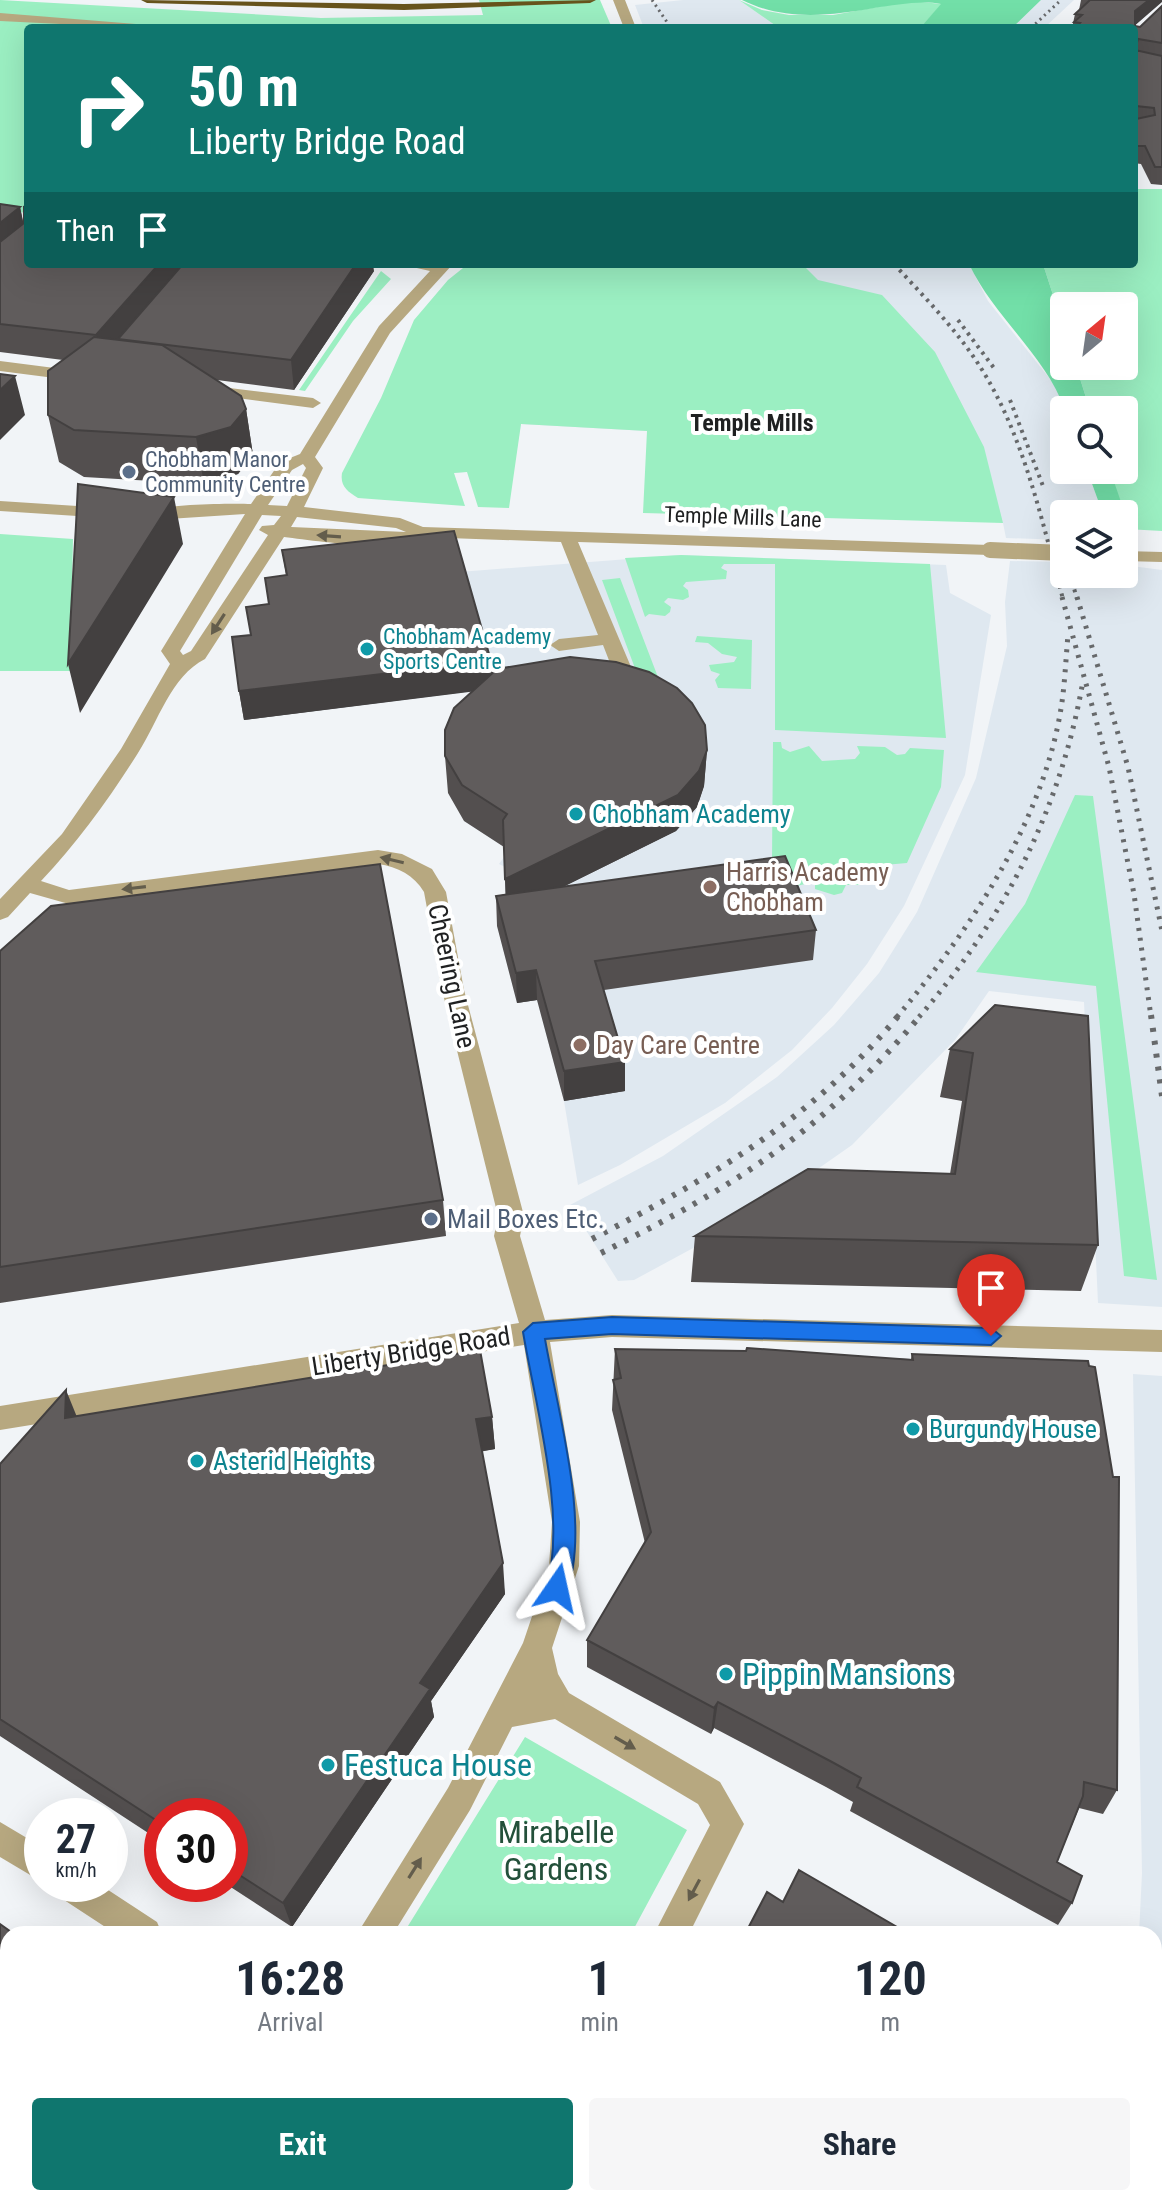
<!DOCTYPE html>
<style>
body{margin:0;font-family:"Roboto Condensed",sans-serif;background:#f6f6f7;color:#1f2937;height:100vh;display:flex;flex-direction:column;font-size:30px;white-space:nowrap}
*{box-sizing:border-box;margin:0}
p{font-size:26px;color:#747a83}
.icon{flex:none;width:44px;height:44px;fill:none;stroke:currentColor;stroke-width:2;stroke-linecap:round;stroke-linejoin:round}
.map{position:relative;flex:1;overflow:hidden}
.side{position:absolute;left:0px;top:1926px;width:1162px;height:280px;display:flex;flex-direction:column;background:#fff;border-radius:24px 24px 0 0;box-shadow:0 8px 32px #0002}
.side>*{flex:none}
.top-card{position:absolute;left:24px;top:24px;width:1114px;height:244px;border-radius:8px;box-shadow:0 8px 32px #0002;background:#0f766e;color:#fff;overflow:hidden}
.needle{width:52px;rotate:29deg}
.fabs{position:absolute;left:1050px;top:292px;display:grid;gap:16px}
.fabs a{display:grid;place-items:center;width:88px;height:88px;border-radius:8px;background:#fff;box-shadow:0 8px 32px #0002;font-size:40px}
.speed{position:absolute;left:24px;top:1798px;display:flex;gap:16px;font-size:40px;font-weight:700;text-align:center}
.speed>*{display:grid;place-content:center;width:104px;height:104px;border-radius:50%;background:#fff;box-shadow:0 8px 32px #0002;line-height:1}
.speed small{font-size:20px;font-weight:400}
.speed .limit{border:12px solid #d22;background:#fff;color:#111}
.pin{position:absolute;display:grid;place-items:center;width:68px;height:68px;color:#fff;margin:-82px -34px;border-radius:50% 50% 50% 0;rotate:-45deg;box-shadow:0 0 8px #0007}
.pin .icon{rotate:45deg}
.me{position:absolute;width:88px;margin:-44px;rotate:11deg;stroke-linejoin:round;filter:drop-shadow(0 0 6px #0008)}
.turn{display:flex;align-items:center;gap:28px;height:168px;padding:0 32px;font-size:36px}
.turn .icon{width:104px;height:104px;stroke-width:2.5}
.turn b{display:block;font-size:56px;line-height:68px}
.then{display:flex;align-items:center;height:76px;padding:0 32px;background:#0003;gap:16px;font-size:30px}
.eta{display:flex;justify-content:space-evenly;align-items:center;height:136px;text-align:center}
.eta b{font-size:48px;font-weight:700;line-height:56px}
.cta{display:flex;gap:16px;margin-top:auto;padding:16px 32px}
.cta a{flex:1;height:92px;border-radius:8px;background:#0f766e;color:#fff;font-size:32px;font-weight:700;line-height:92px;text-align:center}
.cta a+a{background:#f6f6f7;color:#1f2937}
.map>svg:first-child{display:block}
.built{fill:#dfe8f0}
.green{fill:#9befc2}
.forest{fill:#72dfa8}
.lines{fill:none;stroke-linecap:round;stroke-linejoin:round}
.minor{fill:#b7a880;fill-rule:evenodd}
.highway{fill:#67541c;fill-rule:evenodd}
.rail-far3{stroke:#67696b;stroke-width:3;stroke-dasharray:2 4;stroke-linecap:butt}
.rail-far2{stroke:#67696b;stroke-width:4;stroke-dasharray:3 5;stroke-linecap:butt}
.rail-far1{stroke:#67696b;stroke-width:5;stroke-dasharray:3 7;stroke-linecap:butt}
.rail{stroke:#67696b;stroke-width:6;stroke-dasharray:4 9;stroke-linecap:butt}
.minor-bridge{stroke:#b7a880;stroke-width:16}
.wall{fill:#534f4f}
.shaded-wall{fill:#434040}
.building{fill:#605c5c;stroke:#434040;stroke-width:2;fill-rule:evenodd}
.oneway{fill:#635d4c}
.route{fill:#1a73e8;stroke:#114b97;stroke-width:2}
.service-dot{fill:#5c6f8a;stroke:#fff;stroke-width:3}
.culture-dot{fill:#0f9aa8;stroke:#fff;stroke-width:3}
.education-dot{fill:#8d6e63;stroke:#fff;stroke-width:3}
.labels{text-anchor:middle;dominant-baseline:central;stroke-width:8;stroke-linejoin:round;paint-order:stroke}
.far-service-label{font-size:22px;fill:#4e5e75;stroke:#fff;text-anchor:start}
.far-street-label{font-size:22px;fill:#1f2021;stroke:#fff}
.far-culture-label{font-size:22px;fill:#0d838f;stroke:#fff;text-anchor:start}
.far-neighbourhood-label{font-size:24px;font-weight:bold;fill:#1f2021;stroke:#fff}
.culture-label{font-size:26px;fill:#0d838f;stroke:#fff;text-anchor:start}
.education-label{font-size:26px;fill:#785e54;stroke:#fff;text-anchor:start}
.street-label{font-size:26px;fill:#1f2021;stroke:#fff}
.service-label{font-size:26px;fill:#4e5e75;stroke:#fff;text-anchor:start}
.near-culture-label{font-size:32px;fill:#0d838f;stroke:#fff;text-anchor:start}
.near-park-label{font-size:32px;fill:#23503a;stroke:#fff}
</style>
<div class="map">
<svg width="1162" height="2206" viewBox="0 0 1162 2206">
<rect width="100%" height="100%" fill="#f1f4f7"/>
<path class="built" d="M683 0H739L779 28H644L635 5Z
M1041 0H1074L1044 28H1012Z
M470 264H969L988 301 1058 389 1065 410 1064 470H1087L1103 514H1064V540L1006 538 1003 523 647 431 521 424 514 467 424 476Z
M681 555 946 565 950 593 991 615 965 775 904 906 867 964 832 1008 792 1050 725 1103 620 1165 578 1185 564 1101 537 1000 517 1003 497 925 507 924 505 867 499 864 509 850 464 821 492 689 244 720 459 572Z
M1010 561 1064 562V574H1124V565L1162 570V1307L1098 1303 1084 1002 989 991 955 1040 852 1145 745 1220 634 1280 618 1281 570 1205 663 1156 777 1077 834 1025 879 973 917 912 976 778 1007 646 1005 602Z
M1133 1374 1162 1376V2206H1121L1122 2198H1154V1934H1139L1142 1873Z"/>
<path class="green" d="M0 0 321 18 483 15 479 0H600L612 28H28V213L0 210Z
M739 0 762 10 789 15H833L911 1 942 4 920 28H779Z
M1134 189H1162V531L1126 529 1110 470H1124V410H1090L1076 366H1124V306H1064V329L1043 264H1134Z
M468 264H802L818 280 882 295 935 352 984 447 1003 523 643 513 647 431 521 424 509 508 478 507 467 472 454 473 465 506 358 498C347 491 340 486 342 473L381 398 414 320 448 280Z
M381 271 391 279 353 321 305 391 299 390Z
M0 534 73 539 70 671H0Z
M681 555 930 564 946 738 775 730V564H724L721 568 727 571 726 579 686 582 683 586 688 590 689 597 683 600 668 598 664 602 671 607 670 612 665 616 649 614 645 617 625 558Z
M620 578 661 685 642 687 602 580Z
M697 636 752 640 751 689 718 688 715 680 720 674 711 671 709 665 734 662 737 657 722 654 708 643 695 642Z
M773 742H781L782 748 790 752 809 746 822 761 855 759 860 753 857 746 885 747 897 755 905 754 910 748 944 750 941 787 907 863 861 867 867 881 861 885H846L842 893 834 895 815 889V879L810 878 805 884 792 887 772 860Z
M1075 795 1093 796 1157 1280 1124 1276 1096 986 976 972 1025 904Z
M525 1737 687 1830 631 1934H403Z
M240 2198H488L484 2206H235Z"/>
<path class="forest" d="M742 0H1041L1012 28H920L941 4C921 0 895 5 874 8 829 16 784 21 742 0Z
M969 264H1043L1064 329V366H1076L1090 410H1065C1046 356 994 317 969 264Z
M1087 470H1110L1121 502 1099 503Z"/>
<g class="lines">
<path class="minor" d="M613 0H625L636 28H624Z
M0 13 136 24 142 28 0 21Z
M399 264H453L390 333 315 457 323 468 304 507 400 518 423 527 990 545 999 550 990 555 578 542 637 681 627 687 617 681 603 645 559 651 550 645 559 639 598 635 561 542 421 537C393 553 317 541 284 537L205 659C171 676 158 722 138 753 109 799 78 842 41 881L69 890 378 850 402 854 432 869 446 892 464 990 524 1216 520 1236 545 1320 612 1315 1162 1330V1352L612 1337 550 1342 580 1522 579 1566 552 1648 558 1674 569 1693 720 1782 744 1824 689 1934H654L710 1825 698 1804 555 1719 512 1727 470 1810 393 1934H357L448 1788 523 1643 549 1566 552 1522 524 1345 0 1430V1406L519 1323 494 1236 498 1216 442 990 424 892C414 875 398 867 378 864L69 904 30 893 8 917 0 920V899L62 834 121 749 170 664 161 651 245 514 153 520 136 515C148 504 231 503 251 504L280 462 300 454 379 326 430 271ZM303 464 306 468 287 506 268 505 292 470ZM262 515 281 516 274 525 262 526 259 530 268 535 191 651 183 655 180 651ZM297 517 396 528 406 532 291 527Z
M0 361 78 371 86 376 78 381 0 371Z
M205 385 313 398 321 403 313 408 199 393V387Z
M0 501 108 508 117 513 108 518 0 511Z
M1124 551 1162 552V562L1124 561Z
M0 1822 42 1847V1882L0 1857Z
M54 1884H99L157 1922 162 1934H116L58 1896Z
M186 2198H224L221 2206H183Z
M514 2198H551L548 2206H511Z"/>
<path class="highway" d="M141 0 404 4 596 0 590 3 404 10 147 3Z"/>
<path class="rail-far3" d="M652 0 671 28
M1031 28 1061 0"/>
<path class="rail-far2" d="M894 264C927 300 962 335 987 378 1026 445 1043 525 1063 599
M958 320 994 368
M1010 400 1043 486
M1054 520 1064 554
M1070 574 1077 599"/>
<path class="rail-far1" d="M1062 597 1109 767 1134 894 1151 1017
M1077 597 1128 767 1162 931
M897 1017C971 928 1045 820 1062 702 1065 680 1066 657 1068 635
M919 1017C1005 917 1060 811 1083 681"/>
<path class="rail" d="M1151 1015 1162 1096
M592 1239C710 1178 813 1119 899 1015
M601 1253C736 1186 823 1131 921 1015"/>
<path class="minor-bridge" d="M990 550 1064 553"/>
</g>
<path class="wall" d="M1081 0H1162L1135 25V26L1140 27 1162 6V185L1151 184 1141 164 1134 163V28H1072L1075 14 1079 10Z
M0 204 20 207 23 223 28 264 374 271 294 390 217 380 246 409 253 455 238 474 204 484 84 477 59 462 48 415 63 360 0 352Z
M282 550 491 661 492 673 707 750 704 786 697 807 676 831 565 886 816 930 813 960 604 990 625 1091 564 1101 537 1000 517 1003 497 926 496 896 506 894 504 847 464 821 448 793 445 756 472 691 244 720 239 691 251 635 286 575Z
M0 951 443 1200 446 1236 0 1303Z
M995 1005 1098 1245 1081 1291 691 1282 695 1236 950 1174 962 1101 940 1097 950 1049Z
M615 1349 911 1359 912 1354 1117 1790 1103 1814 1079 1808 1057 1862 1072 1903 1058 1925 850 1811 853 1802 826 1787 714 1728 711 1734 587 1667V1640L645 1543 612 1410Z
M77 1416 492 1417 495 1449 482 1451 505 1594 431 1701 434 1717 292 1927 226 1884H230V1816H162V1842L0 1736V1464Z
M81 2198H104L99 2206H92Z"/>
<path class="shaded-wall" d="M1149 0H1162V2L1132 28 1135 11Z
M20 207 26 235 0 257V223Z
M159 264H189L102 364 96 335Z
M356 264H373L374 271 294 390 291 360Z
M15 376 25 415 0 440V390Z
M246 409 253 455 238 474 204 484 196 437Z
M174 497 183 544 80 713 68 664Z
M491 661 493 689 244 720 239 691Z
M707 750 704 786 697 807 676 831 506 915 505 879Z
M536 970 537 1000 517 1003 516 973Z
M625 1062V1091L564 1101V1071Z
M66 1390 79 1422 65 1418Z
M492 1417 495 1449 479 1452 476 1419Z
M503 1563 505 1594 431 1701 434 1717 292 1927 283 1903 420 1683Z
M718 1702 714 1728 711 1734 714 1708Z
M38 2198H58L53 2206H33Z
M85 2198H104L99 2206H93Z"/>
<path class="building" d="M1090 0H1149L1135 11V26L1140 27 1162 6V43L1138 39 1135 50 1162 56V167H1155L1145 146H1134V28H1075L1080 23 1074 22 1082 15 1075 14ZM1136 106 1154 108 1155 115 1136 119Z
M0 204 20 207 0 223Z
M24 207 28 208V264H159L96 335 0 324V242L24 223Z
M183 264H356L291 360 118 339Z
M94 337 162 345 241 396 246 409 231 427 196 437 74 430 48 415V371Z
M0 374 15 376 0 390Z
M78 484 174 497 68 664 76 525Z
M454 531 491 661 239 691 232 637 251 635 246 607 269 604 265 578 287 575 282 550Z
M570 657 616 662 649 672 677 688 692 703 705 725 707 750 699 771 678 795 505 879 503 820 507 814 462 785 445 756V730L454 708 497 669Z
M785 856 816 930 595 961 625 1062 564 1071 536 970 516 973 496 896Z
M380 864 443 1200 0 1267V951L51 906Z
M995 1005 1088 1016 1098 1245 695 1236 808 1169 955 1174 973 1053 950 1049Z
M747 1348 913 1360 912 1354 1088 1361 1089 1366 1095 1367 1113 1477H1119L1117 1790 1084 1782 1083 1796 1057 1862 1082 1876 1072 1903 857 1787 861 1778 832 1762 718 1702 714 1708 587 1640 651 1532 613 1380 621 1378 615 1349 746 1351Z
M480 1350 492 1417 476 1419 503 1563 420 1683 430 1689 283 1903 230 1869V1816H162V1824L0 1719V1464L66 1390 65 1418Z
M799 1870 909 1934H745L767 1892 783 1902Z
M0 1924 14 1934H8V2198H38L33 2206H0Z
M611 2198H616L627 2206H607Z
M634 2198H1042V2206H630Z"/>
<defs><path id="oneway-solid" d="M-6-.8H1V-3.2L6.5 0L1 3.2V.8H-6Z" transform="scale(2)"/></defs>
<g class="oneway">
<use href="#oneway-solid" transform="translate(329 536) rotate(-176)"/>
<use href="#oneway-solid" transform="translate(218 624) rotate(123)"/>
<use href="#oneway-solid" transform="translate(392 860) rotate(-167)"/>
<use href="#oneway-solid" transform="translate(134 888) rotate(173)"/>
<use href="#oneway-solid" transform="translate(625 1743) rotate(30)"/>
<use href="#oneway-solid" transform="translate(415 1868) rotate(-58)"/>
<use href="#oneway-solid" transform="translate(694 1890) rotate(118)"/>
</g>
<path class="route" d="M612 1317 991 1328 1001 1336 991 1345 612 1334 545 1339C557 1409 593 1531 565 1595L557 1598 549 1595 546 1588C568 1520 535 1404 523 1332L533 1323Z"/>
<g class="service-dot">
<circle cx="129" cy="472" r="8"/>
<circle cx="431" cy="1219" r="8"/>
</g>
<g class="culture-dot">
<circle cx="367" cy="649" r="8"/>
<circle cx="576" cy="814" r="8"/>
<circle cx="913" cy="1429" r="8"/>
<circle cx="197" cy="1461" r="8"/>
<circle cx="726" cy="1674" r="8"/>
<circle cx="328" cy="1765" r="8"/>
</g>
<g class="education-dot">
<circle cx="710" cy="887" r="8"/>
<circle cx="580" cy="1045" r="8"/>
</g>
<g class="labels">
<g class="far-service-label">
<text x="145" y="459">Chobham Manor<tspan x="145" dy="25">Community Centre</tspan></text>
</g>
<g class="far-street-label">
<text transform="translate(743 517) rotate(2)">Temple Mills Lane</text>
</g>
<g class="far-culture-label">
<text x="383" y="636">Chobham Academy<tspan x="383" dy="25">Sports Centre</tspan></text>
</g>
<g class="far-neighbourhood-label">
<text x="752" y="423">Temple Mills</text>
</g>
<g class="culture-label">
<text x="592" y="814">Chobham Academy</text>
<text x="929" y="1429">Burgundy House</text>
<text x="213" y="1461">Asterid Heights</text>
</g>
<g class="education-label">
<text x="726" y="872">Harris Academy<tspan x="726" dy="30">Chobham</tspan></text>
<text x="596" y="1045">Day Care Centre</text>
</g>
<g class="street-label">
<text transform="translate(452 976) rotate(78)">Cheering Lane</text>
<text transform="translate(411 1351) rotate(-9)">Liberty Bridge Road</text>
</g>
<g class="service-label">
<text x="447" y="1219">Mail Boxes Etc.</text>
</g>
<g class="near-culture-label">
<text x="742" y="1674">Pippin Mansions</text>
<text x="344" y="1765">Festuca House</text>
</g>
<g class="near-park-label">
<text x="556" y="1832">Mirabelle<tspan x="556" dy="37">Gardens</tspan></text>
</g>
</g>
</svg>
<div class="fabs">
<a><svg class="needle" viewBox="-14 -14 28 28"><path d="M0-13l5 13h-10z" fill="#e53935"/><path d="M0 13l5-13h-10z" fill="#747a83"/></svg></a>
<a><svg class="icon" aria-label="search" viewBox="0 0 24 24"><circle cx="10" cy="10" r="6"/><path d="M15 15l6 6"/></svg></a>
<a><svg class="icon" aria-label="layers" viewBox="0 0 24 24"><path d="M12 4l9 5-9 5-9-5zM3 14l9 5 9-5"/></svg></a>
</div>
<div class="speed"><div>27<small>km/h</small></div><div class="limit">30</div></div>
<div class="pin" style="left:991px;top:1336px;background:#d93025"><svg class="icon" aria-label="arrive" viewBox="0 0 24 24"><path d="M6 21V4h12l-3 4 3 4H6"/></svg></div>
<svg class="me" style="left:557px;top:1588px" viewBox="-20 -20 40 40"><path d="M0-17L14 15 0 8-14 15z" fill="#1a73e8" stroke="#fff" stroke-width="4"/></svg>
<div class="top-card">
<div class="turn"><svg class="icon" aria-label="right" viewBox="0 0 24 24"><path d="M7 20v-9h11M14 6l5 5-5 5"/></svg><div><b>50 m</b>Liberty Bridge Road</div></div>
<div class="then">Then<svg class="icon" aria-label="arrive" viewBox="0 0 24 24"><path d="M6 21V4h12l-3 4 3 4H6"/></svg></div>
</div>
<section class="side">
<div class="eta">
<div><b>16:28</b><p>Arrival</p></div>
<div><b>1</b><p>min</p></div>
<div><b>120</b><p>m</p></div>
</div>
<div class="cta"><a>Exit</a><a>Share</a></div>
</section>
</div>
